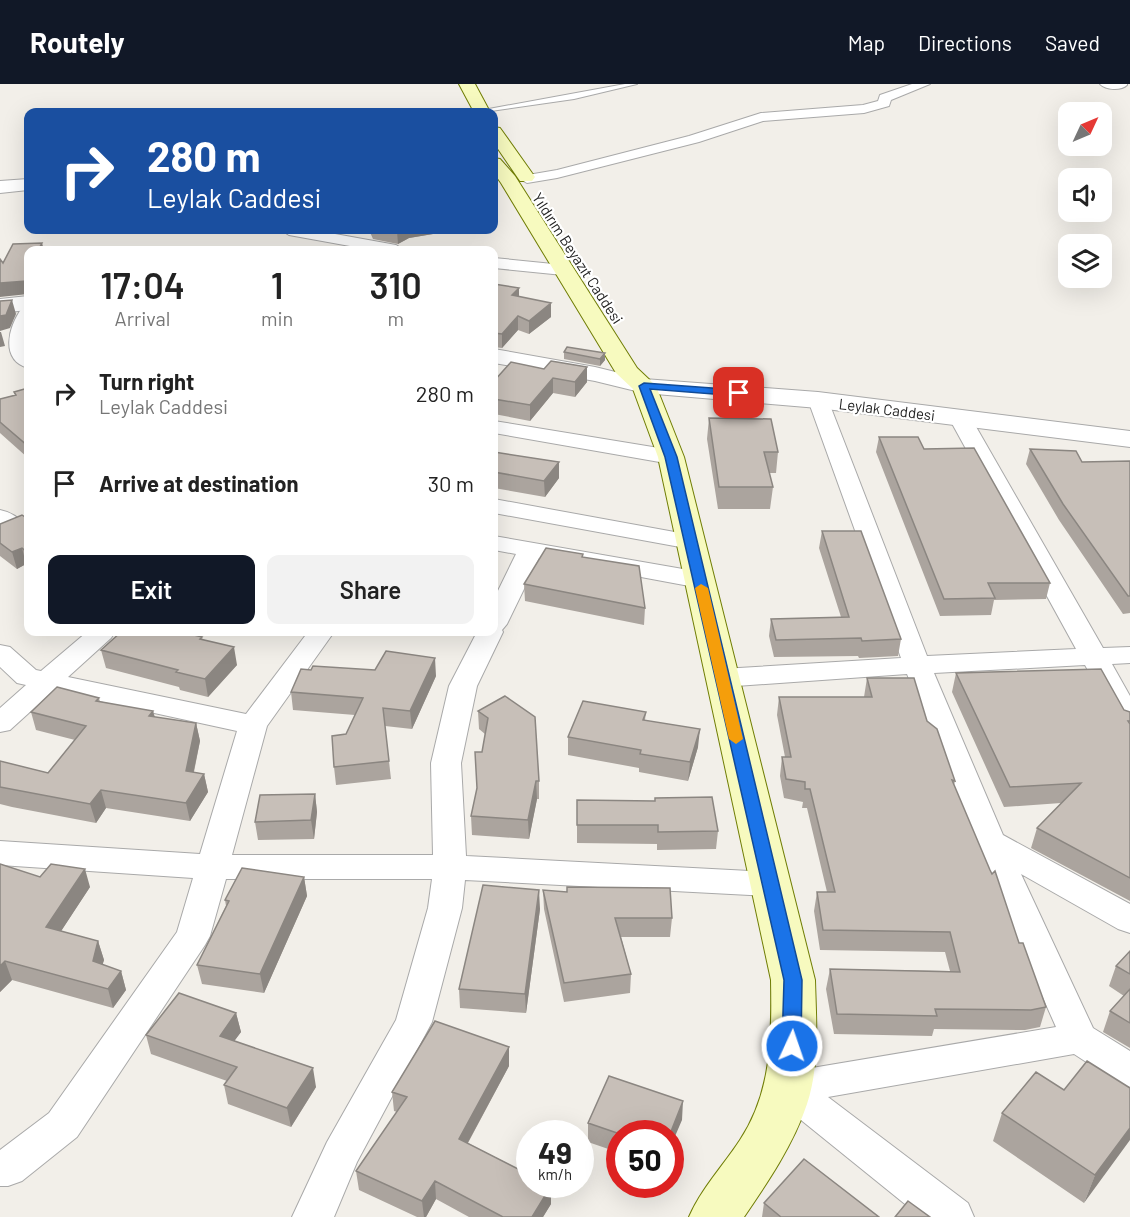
<!DOCTYPE html>
<meta charset="utf-8">
<style>
body{margin:0;font-family:Barlow,sans-serif;background:#f2f2f2;color:#222;height:100vh;display:flex;flex-direction:column;font-size:22px;white-space:nowrap}
*{box-sizing:border-box;margin:0}
p{font-size:20px;color:#767676}
.icon{flex:none;width:33px;height:33px;fill:none;stroke:currentColor;stroke-width:2;stroke-linecap:round;stroke-linejoin:round}
.map{position:relative;flex:1;overflow:hidden}
.side{position:absolute;left:24px;top:162px;width:474px;height:390px;display:flex;flex-direction:column;background:#fff;border-radius:12px;box-shadow:0 6px 24px #0002}
.side>*{flex:none}
.banner{position:absolute;left:24px;top:24px;width:474px;height:126px;border-radius:12px;box-shadow:0 6px 24px #0002;background:#1a4fa0;color:#fff;overflow:hidden}
.needle{width:39px;rotate:46deg}
.fabs{position:absolute;left:1058px;top:18px;display:grid;gap:12px}
.fabs a{display:grid;place-items:center;width:54px;height:54px;border-radius:12px;background:#fff;box-shadow:0 6px 24px #0002;font-size:30px}
.speed{position:absolute;left:516px;top:1036px;display:flex;gap:12px;font-size:30px;font-weight:700;text-align:center}
.speed>*{display:grid;place-content:center;width:78px;height:78px;border-radius:50%;background:#fff;box-shadow:0 6px 24px #0002;line-height:1}
.speed small{font-size:15px;font-weight:400}
.speed .limit{border:9px solid #d22;background:#fff;color:#111}
.pin{position:absolute;display:grid;place-items:center;width:51px;height:51px;color:#fff;margin:-26px;border-radius:12px;box-shadow:0 3px 9px #0006}
.me{position:absolute;width:66px;margin:-33px;rotate:3deg;stroke-linejoin:round;filter:drop-shadow(0 0 4px #0008)}
.turn{display:flex;align-items:center;gap:21px;height:126px;padding:0 24px;font-size:27px}
.turn .icon{width:78px;height:78px;stroke-width:2.5}
.turn b{display:block;font-size:42px;line-height:51px}
.eta{display:flex;justify-content:space-evenly;align-items:center;height:102px;text-align:center}
.eta b{font-size:36px;font-weight:600;line-height:42px}
.cta{display:flex;gap:12px;margin-top:auto;padding:12px 24px}
.cta a{flex:1;height:69px;border-radius:12px;background:#111827;color:#fff;font-size:24px;font-weight:600;line-height:69px;text-align:center}
.cta a+a{background:#f2f2f2;color:#222}
ul{padding:0;list-style:none}
li{display:flex;align-items:center;gap:18px;height:90px;padding:0 24px}
li div{flex:1}
li b{display:block;font-size:22px}
li em{font-style:normal}
header{display:flex;align-items:center;gap:36px;box-sizing:border-box;height:84px;padding:0 30px;background:#111827;color:#fff}
header strong{font-size:28px}
nav{display:flex;gap:33px;margin-inline-start:auto;font-size:21px}
.map>svg:first-child{display:block}
.lines{fill:none;stroke-linecap:round;stroke-linejoin:round}
.service-casing{stroke:#a9a9a9;stroke-width:2}
.minor-casing{stroke:#a9a9a9;stroke-width:2}
.tertiary-casing{stroke:#a9a9a9;stroke-width:2}
.secondary-casing{stroke:#707d05;stroke-width:2}
.service{fill:#fff;fill-rule:evenodd}
.minor{fill:#fff;fill-rule:evenodd}
.tertiary{fill:#fff;fill-rule:evenodd}
.secondary{fill:#f7fabf;fill-rule:evenodd}
.wall{fill:#aba49e}
.shaded-wall{fill:#8b8681}
.building{fill:#c7bfb8;stroke:#8b8681;stroke-width:1.5}
.route{fill:#1a73e8;stroke:#114b97;stroke-width:1.5}
.slow{fill:#f59e0b}
.labels{text-anchor:middle;dominant-baseline:central;stroke-width:4.5;stroke-linejoin:round;paint-order:stroke}
.far-street-label{font-size:15px;fill:#222;stroke:#fff}
</style>
<header>
<strong>Routely</strong>
<nav><a>Map</a><a>Directions</a><a>Saved</a></nav>
</header>
<div class="map">
<svg width="1130" height="1133" viewBox="0 0 1130 1133">
<rect width="100%" height="100%" fill="#f2efe9"/>
<g class="lines">
<g class="service-casing">
<path id="service" d="M625 0H637L574 15 484 28 478 27Z"/>
</g>
<g class="minor-casing">
<path id="minor" d="M912 0H930L891 16 889 22 864 29 763 37 699 58 557 94 527 99 520 95 522 92 557 86 689 52 761 29 863 21 878 17 880 11Z
M1100 0H1127V1C1121 7 1106 6 1100 0Z
M281 146H313L396 161 404 166H372L289 151Z
M494 174 563 181 569 182 572 186 569 190 563 191 494 184Z
M28 222V247L26 253 28 284C0 276 8 243 22 224Z
M818 310 825 312 828 316 927 572 1076 565 949 334 953 330 960 328 967 330 971 334 1103 564 1130 563V579L1112 580 1130 612V646L1120 644 1085 581 934 589 1003 751 1130 820V849L1118 845 1021 790 1093 944 1130 967V1003L1117 998 1074 970 828 1013 968 1119 974 1133H921L775 1015 769 1004 775 993 788 988 1056 943 974 758 907 590 722 603 712 600 708 594 712 588 722 585 901 574 808 316 811 312Z
M494 337 671 366 679 368 682 373 679 378 671 380 494 349Z
M494 415 691 451 700 453 703 458 700 463 691 465 494 429Z
M0 426C10 428 19 433 25 442L21 447 13 449 0 444Z
M494 452 700 488 709 491 713 496 709 501 700 504 539 474 507 540 502 546 503 548 477 602 461 679 466 772 770 788 782 791 786 800 782 809 770 812 465 796 462 824 432 938 357 1078 334 1133H292L327 1058 396 936 428 824 432 795H226L210 852 205 861 77 1053 22 1097 8 1102H0V1066L49 1029 177 848 193 794 0 781V757L200 770 237 647 53 607 10 646 0 648V624L26 601 17 599 0 583V561L10 563 36 586 41 587 87 548H115L111 554 68 593 246 630 308 548H334L267 642 232 771H433L431 679 449 602 477 548H494V515L516 470 494 466Z"/>
</g>
<g class="tertiary-casing">
<path id="tertiary" d="M28 95V106L0 109V97Z
M28 212V226L0 229V215Z
M494 265 595 283 644 295 818 308 1130 347V363L818 324 644 309 595 297 494 279Z"/>
</g>
<g class="secondary-casing">
<path id="secondary" d="M459 0H475L490 28H474Z
M494 43 500 44 532 89 535 93 532 97H520L494 59Z
M494 74 500 75 515 92 637 284 656 302 684 373 815 896C816 936 820 981 807 1020 793 1061 768 1098 744 1133H689C701 1105 723 1082 740 1056 772 1008 772 952 771 896L658 373 633 305 616 289 501 99 494 89Z"/>
</g>
<use href="#service" class="service"/>
<use href="#minor" class="minor"/>
<use href="#tertiary" class="tertiary"/>
<use href="#secondary" class="secondary"/>
</g>
<path class="wall" d="M369 146H433V150L409 154 398 160 373 155Z
M494 200 519 212 551 233 529 250 518 246 502 264 494 263Z
M567 263 605 276 600 282 564 275V268Z
M587 283V298L575 313 553 309 530 337 494 330V297L544 285Z
M28 304V374L0 349V315L15 311 14 308Z
M709 334 778 368 776 389H769L773 403 770 425H718L707 355Z
M879 353 924 365 1050 499 1046 515 994 516 991 531 940 532 876 368Z
M1030 365 1082 378 1130 377V529L1123 530 1059 436 1026 380Z
M494 368 559 378V394L545 413 494 404Z
M28 435V482L26 480 17 485 0 472V440Z
M822 447 901 555 898 572 859 574 858 572 774 573 769 552 771 535 841 533 819 464Z
M583 473 645 524 644 541 525 517 524 500Z
M202 553 203 556 237 581 208 613 180 606 179 603 106 584 101 566Z
M956 589 1130 628V817L1031 764 1037 744 1061 719 1004 723 952 608Z
M436 592 412 645 385 642 391 695 336 701 334 683 346 650 355 631 293 626 291 608Z
M867 594 927 637 955 697 954 701 1046 923 1040 943 1025 946 934 945 932 952 834 950 826 905 830 885 950 887 945 868 820 866 814 827 817 808H827L807 724H802L803 718 784 714 780 692 782 673H785L777 631 779 613H864Z
M505 612 539 697V715H537L529 755 472 751 471 732 477 704 485 650 479 645 478 627Z
M99 614 100 618 153 627 155 633 196 639 200 657 194 688 204 690 208 708 190 737 106 724 96 739 12 723 0 720V677L48 689 75 656 36 646 31 628Z
M646 628 645 636 698 663 688 697 639 688V684L568 671V653Z
M315 710 317 728 314 755 258 756 255 738Z
M577 716 718 747 716 765 657 766V760L577 759Z
M0 780 40 793 90 803 61 847 98 857 104 876 102 881 121 887 126 906 113 924 12 896 0 908Z
M304 793 307 812 264 909 202 900 197 881 226 822 225 816Z
M543 806 672 834 670 853H621L631 890 630 909 564 918 544 825Z
M540 825 526 929 460 924 459 905Z
M1130 867V964L1103 948 1110 927 1124 912 1109 902 1116 882Z
M236 929 241 948 234 957 316 1003 291 1043 228 1020 224 1001 227 997 151 970 146 951Z
M509 963V982L468 1059 551 1102V1120L543 1133H469L436 1115 426 1133H417L359 1106 356 1087 397 1028 394 1027 392 1008Z
M1130 1004 1084 1119 993 1057 1002 1029 1064 1006Z
M682 1036 620 1050V1069L588 1058V1039Z
M764 1119 879 1133H762Z"/>
<path class="shaded-wall" d="M399 146H433V150L409 154 398 160 397 147Z
M42 159 44 166H38Z
M26 197 28 210 0 213V199Z
M519 204V217L512 211Z
M12 216 16 230 10 244 0 247V232Z
M551 219V233L529 250V237Z
M518 232V246L502 264V250Z
M0 248H1L5 262 0 263Z
M605 269V276L600 282V275Z
M587 283V298L575 313V298Z
M553 294V309L530 337V321Z
M559 378V394L545 413 544 397Z
M22 464 26 480 17 485 12 468Z
M234 563 237 581 208 613 205 595Z
M435 574 436 592 412 645 410 627Z
M153 627 157 644 149 632Z
M196 639 200 657 190 705 186 687Z
M700 645 698 663 688 697 690 678Z
M204 690 208 708 190 737 186 719Z
M536 697 537 715 529 755 528 736Z
M101 706 106 724 96 739 90 720Z
M315 710 317 728 314 755 311 736Z
M85 785 90 803 52 861 46 843Z
M304 793 307 812 264 909 260 890Z
M539 806 540 825 526 929 525 910Z
M98 857 104 876 98 896 93 877Z
M5 877 12 896 0 908V882Z
M121 887 126 906 113 924 108 905Z
M236 929 241 948 224 971 220 952Z
M509 963V982L460 1073 459 1055Z
M313 984 316 1003 291 1043 287 1024Z
M683 1017 682 1036 670 1064V1050Z
M1130 1044V1056L1084 1119 1095 1091Z
M435 1097 436 1115 426 1133H424L422 1117Z
M551 1102V1120L543 1133H532Z"/>
<path class="building" d="M42 159 38 166H28V184L26 189 28 188V224H27L26 197 0 199V175L3 179 13 160Z
M494 200 519 204 512 211 551 219 529 237 518 232 502 250 494 249Z
M12 216 6 231 0 232V217Z
M567 263 605 269 600 275 564 268Z
M551 277 587 283 575 298 553 294 530 321 494 315V297L511 278 544 285Z
M28 304V362L0 338V315L16 311 14 308Z
M709 334 771 335 778 368H764L773 403H719Z
M879 353H918L924 365 974 364 1050 499H988L995 514 944 515Z
M1030 365 1076 367 1082 378 1130 377V512H1128L1063 420Z
M494 368 559 378 544 397 494 388Z
M22 431 28 435V469L22 464 12 468 0 459V440Z
M822 447H861L901 555 862 557 861 554 776 556 771 535 849 533Z
M546 464 583 470 582 473 639 482 645 524 524 500Z
M121 548H182L202 553 200 555 234 563 205 595 176 588 178 586 101 566Z
M386 567 435 574 410 627 383 624 389 677 334 683 332 652 346 650 363 614 291 608 301 585 311 586 313 582 375 586Z
M1101 585 1124 626 1130 628V637H1128L1130 640V794L1037 744 1081 699 1010 703 956 589Z
M867 594H914L927 637 937 645 955 697 952 696 990 786 992 790 995 787 1019 859H1023L1046 923 1031 926 935 925 937 932 837 930 830 885 960 888 950 848 823 846 817 808H835L810 705H805V698L786 695 782 673H791L779 613H872Z
M57 603 99 614 96 617 153 627 149 632 196 639 186 687 204 690 186 719 101 706 90 720 0 703V677L48 689 86 642 31 628Z
M505 612 535 633 539 697H536L528 736 471 732 477 704 475 668H482L488 634 478 627Z
M583 617 646 628 643 636 700 645 690 678 640 670 641 666 568 653Z
M315 710 311 736 255 738 260 711Z
M712 713 718 747 658 748V741H577V716L655 717V714Z
M0 780 40 793 51 780 85 785 46 843 98 857 93 877 121 887 108 905 5 877 0 882Z
M242 784 304 793 260 890 197 881 229 817 225 816Z
M483 801 539 806 525 910 459 905Z
M567 803 670 804 672 834H615L631 890 564 899 543 806 567 808Z
M1130 867V890L1116 882Z
M1130 905V939L1110 927Z
M179 909 236 929 220 952 313 984 287 1024 224 1001 237 983 146 951Z
M435 937 509 963 459 1055 530 1091V1101L551 1102 532 1133H503L435 1097 422 1117 356 1087 407 1013 392 1008Z
M1087 977 1130 1004V1044L1095 1091 1002 1029 1036 988 1064 1006Z
M609 992 683 1017 670 1050H620L588 1039Z
M804 1075 879 1133H781L764 1119Z
M908 1117 930 1133H895Z"/>
<path class="route" d="M644 299 739 306 744 309 739 312 650 305 677 373 802 896 801 962 798 967 792 969 785 967 782 962 784 896 665 373 639 302Z"/>
<path class="slow" d="M701 500 708 504 743 655 736 660 729 655 695 504Z"/>
<g class="labels">
<g class="far-street-label">
<text transform="translate(578 174) rotate(57)">Yıldırım Beyazıt Caddesi</text>
<text transform="translate(887 325) rotate(7)">Leylak Caddesi</text>
</g>
</g>
</svg>
<div class="fabs">
<a><svg class="needle" viewBox="-14 -14 28 28"><path d="M0-13l5 13h-10z" fill="#e53935"/><path d="M0 13l5-13h-10z" fill="#767676"/></svg></a>
<a><svg class="icon" aria-label="sound" viewBox="0 0 24 24"><path d="M4 9h4l5-4v14l-5-4H4zM17 9q2 3 0 6"/></svg></a>
<a><svg class="icon" aria-label="layers" viewBox="0 0 24 24"><path d="M12 4l9 5-9 5-9-5zM3 14l9 5 9-5"/></svg></a>
</div>
<div class="speed"><div>49<small>km/h</small></div><div class="limit">50</div></div>
<div class="pin" style="left:739px;top:309px;background:#d93025"><svg class="icon" aria-label="arrive" viewBox="0 0 24 24"><path d="M6 21V4h12l-3 4 3 4H6"/></svg></div>
<svg class="me" style="left:792px;top:962px" viewBox="-20 -20 40 40"><circle r="17" fill="#1a73e8" stroke="#fff" stroke-width="3"/><path d="M0-11L8 9 0 5-8 9z" fill="#fff"/></svg>
<div class="banner">
<div class="turn"><svg class="icon" aria-label="right" viewBox="0 0 24 24"><path d="M7 20v-9h11M14 6l5 5-5 5"/></svg><div><b>280 m</b>Leylak Caddesi</div></div>
</div>
<section class="side">
<div class="eta">
<div><b>17:04</b><p>Arrival</p></div>
<div><b>1</b><p>min</p></div>
<div><b>310</b><p>m</p></div>
</div>
<ul>
<li><svg class="icon" aria-label="right" viewBox="0 0 24 24"><path d="M7 20v-9h11M14 6l5 5-5 5"/></svg><div><b>Turn right</b><p>Leylak Caddesi</p></div><em>280 m</em></li>
<li><svg class="icon" aria-label="arrive" viewBox="0 0 24 24"><path d="M6 21V4h12l-3 4 3 4H6"/></svg><div><b>Arrive at destination</b></div><em>30 m</em></li>
</ul>
<div class="cta"><a>Exit</a><a>Share</a></div>
</section>
</div>
